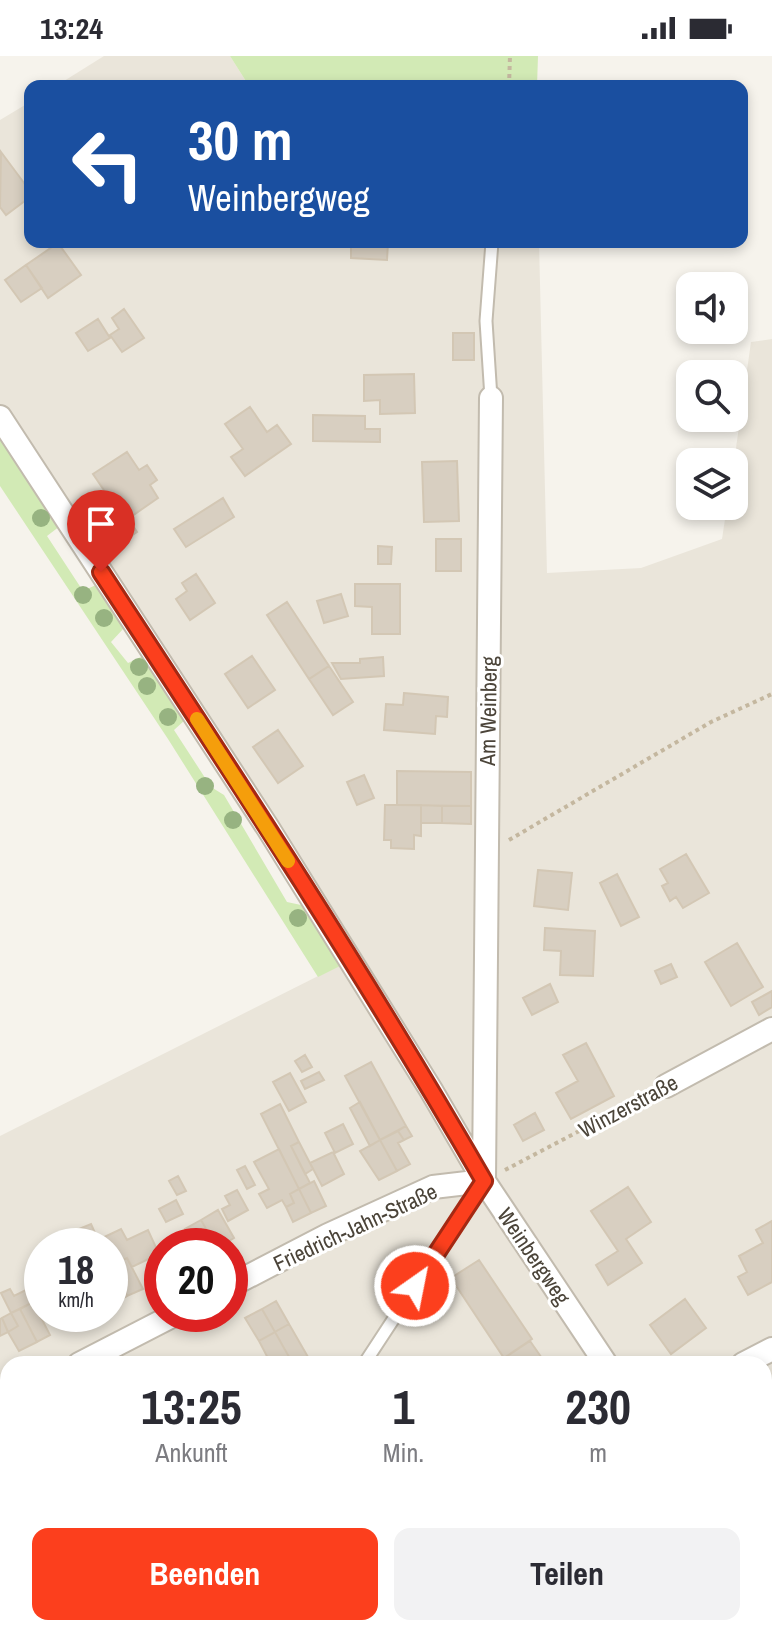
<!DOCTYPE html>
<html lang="de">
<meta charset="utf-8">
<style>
body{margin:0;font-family:"Archivo Narrow",sans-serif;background:#f2f2f3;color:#2b2b33;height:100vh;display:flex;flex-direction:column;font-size:30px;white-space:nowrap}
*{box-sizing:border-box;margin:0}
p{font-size:26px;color:#7c7c81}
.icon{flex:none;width:44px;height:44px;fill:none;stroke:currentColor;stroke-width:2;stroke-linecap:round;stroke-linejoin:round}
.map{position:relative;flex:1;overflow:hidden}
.panel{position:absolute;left:0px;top:1300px;width:772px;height:280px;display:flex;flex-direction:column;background:#fff;border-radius:24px 24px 0 0;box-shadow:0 4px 12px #0003}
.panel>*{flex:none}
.hud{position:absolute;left:24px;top:24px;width:724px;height:168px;border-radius:16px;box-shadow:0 4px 12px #0003;background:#1a4fa0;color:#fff;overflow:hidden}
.buttons{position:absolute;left:676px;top:216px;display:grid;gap:16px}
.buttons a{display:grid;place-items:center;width:72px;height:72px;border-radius:16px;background:#fff;box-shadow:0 4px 12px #0003;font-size:40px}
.speed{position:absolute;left:24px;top:1172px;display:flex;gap:16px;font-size:40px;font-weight:700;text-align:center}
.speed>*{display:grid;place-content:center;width:104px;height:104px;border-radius:50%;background:#fff;box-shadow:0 4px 12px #0003;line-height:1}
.speed small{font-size:20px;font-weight:400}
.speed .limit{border:12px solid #d22;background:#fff;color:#111}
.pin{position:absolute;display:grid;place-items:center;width:68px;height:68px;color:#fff;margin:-82px -34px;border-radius:50% 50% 50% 0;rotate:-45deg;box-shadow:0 0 8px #0007}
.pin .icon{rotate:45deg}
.me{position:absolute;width:88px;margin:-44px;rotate:33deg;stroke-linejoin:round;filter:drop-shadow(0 0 6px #0008)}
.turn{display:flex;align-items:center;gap:28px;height:168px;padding:0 32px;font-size:36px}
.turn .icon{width:104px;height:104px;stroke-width:2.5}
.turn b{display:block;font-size:56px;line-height:68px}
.eta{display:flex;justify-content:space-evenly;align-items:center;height:136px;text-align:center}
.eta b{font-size:48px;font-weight:700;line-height:56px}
.action{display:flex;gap:16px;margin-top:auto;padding:16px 32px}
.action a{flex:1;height:92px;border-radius:16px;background:#fc3f1d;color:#fff;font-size:32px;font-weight:700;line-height:92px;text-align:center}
.action a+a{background:#f2f2f3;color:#2b2b33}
.status{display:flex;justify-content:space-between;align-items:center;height:56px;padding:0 40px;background:#fff;direction:ltr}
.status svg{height:22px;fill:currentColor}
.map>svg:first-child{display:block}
.residential{fill:#eae5da;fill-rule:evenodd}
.industrial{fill:#e6e2dd}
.green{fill:#d2eab5}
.building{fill:#d8cfc1;stroke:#d3c7b4;stroke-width:2}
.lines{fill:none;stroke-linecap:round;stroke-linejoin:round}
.service-casing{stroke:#c2bbae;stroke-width:15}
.minor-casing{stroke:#c2bbae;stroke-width:26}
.path{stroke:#c4b79f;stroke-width:4;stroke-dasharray:4 4;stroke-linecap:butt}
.service{stroke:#fff;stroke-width:11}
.minor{stroke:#fff;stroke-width:22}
.tree{fill:#97b381}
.route-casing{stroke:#a42913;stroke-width:20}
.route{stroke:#fc3f1d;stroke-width:14}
.slow{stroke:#f59e0b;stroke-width:14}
.labels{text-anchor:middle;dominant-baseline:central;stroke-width:6;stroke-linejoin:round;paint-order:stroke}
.street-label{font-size:22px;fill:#4b4439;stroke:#fff}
</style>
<div class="status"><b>13:24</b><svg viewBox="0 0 49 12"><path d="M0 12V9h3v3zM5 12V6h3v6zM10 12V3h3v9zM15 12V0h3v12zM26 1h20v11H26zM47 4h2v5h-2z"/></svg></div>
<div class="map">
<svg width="772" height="1580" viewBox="0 0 772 1580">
<rect width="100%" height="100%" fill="#f6f3ec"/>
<path class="residential" d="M104 0H230L249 30H56Z
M30 46V186H539L547 517 641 512 722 483 727 450H734V406L751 286 772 283V1580H362L358 1574 764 1572V1308H8V1572H203L198 1580H0V1080L360 899 0 350V64ZM42 1190H110V1258H42ZM162 1190H230V1258H162Z"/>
<path class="industrial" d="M203 1572H259L255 1580H198Z"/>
<path class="green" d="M230 0H538L537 30H249Z
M0 381 60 470 47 480 83 535 98 528 124 572 111 586 128 607 145 599 185 664 174 674 211 731 224 739 287 846 301 849 340 910 318 921 168 683 0 430Z
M259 1572H357L362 1580H336L331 1572 318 1580H255Z"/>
<path class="building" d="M1 96 30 135V141L6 159 0 151Z
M351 186H388L387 204 351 202Z
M58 187 81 219 48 242 26 209Z
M26 209 42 232 21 246 5 224Z
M124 253 144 282 122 296 110 279 119 273 112 262Z
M98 263 110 282 88 295 76 277Z
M453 277H474V304H453Z
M414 318 415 357 380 358V344L364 345V319Z
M250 351 267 376 277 369 291 388 245 420 231 401 243 393 225 368Z
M313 359 365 360V373H380V386L313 385Z
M127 396 139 414 147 409 157 424 150 429 158 442 132 460 122 444 114 449 93 418Z
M457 405 459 465 424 466 422 406Z
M223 442 234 461 186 491 174 473Z
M127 461 137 476 116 490 107 474Z
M436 483H461V515H436Z
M378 490 392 491 391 508H378Z
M196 518 215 547 190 564 176 543 187 535 182 527Z
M355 528H400V578H372V551L355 550Z
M341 538 348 560 324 567 317 545Z
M287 546 329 610 309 623 267 559Z
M252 600 275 634 248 652 225 618Z
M383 601 384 620 341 623 332 607H360V603Z
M329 610 353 646 333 659 309 623Z
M404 637 448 641 447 661 436 660 435 678 384 674 386 648 403 649Z
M278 674 303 710 278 727 253 691Z
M397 715 471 716V750L397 749Z
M364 719 374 742 357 749 347 726Z
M385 749H421V780L414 779V793L391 792V784H384Z
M421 749 442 750V767H421Z
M442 750H471V768L442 767Z
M686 798 709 837 683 852 676 841 670 845 662 830 668 827 660 813Z
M538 814 572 817 568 854 534 850Z
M617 818 639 861 621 870 600 827Z
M545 872 595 875 593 920 560 919 561 895 544 894Z
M737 887 763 931 731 950 705 906Z
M671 908 677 921 661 928 655 915Z
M550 928 558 946 532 959 523 942Z
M772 935V951L759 959 752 946Z
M586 987 614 1040 571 1063 556 1037 578 1025 563 999Z
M305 999 312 1011 302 1016 295 1005Z
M371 1006 406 1070 380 1084 345 1020Z
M319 1016 324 1024 305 1033 301 1025Z
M290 1017 306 1046 289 1055 273 1026Z
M360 1046 380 1084 370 1090 350 1052Z
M280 1048 299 1086 291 1090 310 1127 299 1133 261 1058Z
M535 1057 544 1074 523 1085 514 1069Z
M343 1068 353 1088 335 1097 325 1077Z
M406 1070 412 1080 404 1084 398 1075Z
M398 1075 404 1084 398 1087 410 1108 397 1115 380 1084Z
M380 1084 397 1115 379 1124 360 1095Z
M299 1086 313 1113 305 1118 291 1090Z
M279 1093 299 1133 290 1138 294 1147 286 1151 282 1144 267 1152 259 1138 269 1133 254 1106Z
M333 1096 344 1118 322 1130 310 1107Z
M245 1110 255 1129 247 1133 237 1114Z
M178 1120 186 1135 177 1139 169 1125Z
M314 1125 326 1150 311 1157 299 1133Z
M628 1131 651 1166 626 1183 642 1207 608 1229 596 1209 618 1195 591 1155Z
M299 1133 311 1157 293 1166 286 1151 294 1147 290 1138Z
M237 1134 248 1154 228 1165 222 1153 230 1149 225 1140Z
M176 1144 183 1158 166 1166 159 1153Z
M218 1154 234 1182 221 1190H216L201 1164Z
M201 1164 216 1190H194L185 1173Z
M772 1165V1226L748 1239 738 1221 747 1216 739 1200 763 1187 756 1174Z
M91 1168 98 1184 102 1190H81L74 1175Z
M121 1173 127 1184 148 1174 159 1198 132 1211 127 1202 111 1209 110 1190H102L98 1184Z
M127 1202 143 1233 127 1240 111 1209Z
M479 1204 532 1283 504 1302 451 1222Z
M111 1209 127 1240 111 1249 110 1210Z
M34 1230 38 1237 42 1235V1258H46L40 1261 33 1246 11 1257 1 1237 10 1233 14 1240Z
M685 1243 706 1272 671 1298 650 1269Z
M276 1245 289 1268 275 1276 262 1253Z
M33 1246 50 1279 37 1286 20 1253Z
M20 1253 37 1286 19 1295 8 1276 18 1270 11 1257Z
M262 1253 275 1276 259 1285 245 1262Z
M11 1257 18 1270 8 1276 2 1262Z
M2 1262 8 1276 0 1280V1263Z
M289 1268 312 1308H293L275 1276Z
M275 1276 293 1308H271L259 1285Z
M530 1285 546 1308H506L503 1303Z
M764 1379 772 1390V1417L764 1422Z
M226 1572H250L245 1580H234L225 1574Z
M408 1572H454L459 1580H414Z
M681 1572H722L727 1580H680L676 1575Z"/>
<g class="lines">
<g class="service-casing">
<path id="service" d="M491 342 486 265 492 186
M364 1308 484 1125
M189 1580 194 1572"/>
</g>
<g class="minor-casing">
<path id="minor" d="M0 361 268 772 431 1034 484 1125 606 1308
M666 1030 772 973
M484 1124 491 342
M230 1230 328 1179 433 1131 484 1125
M79 1308 176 1258
M743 1308 772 1293
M0 1349 8 1345
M764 1544 772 1556
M376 1572 381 1580"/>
</g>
<path class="path" d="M509 30 510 0
M509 784 711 666 772 638
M505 1114 646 1040"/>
<use href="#service" class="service"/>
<use href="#minor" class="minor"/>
</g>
<g class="tree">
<circle cx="41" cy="462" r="9"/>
<circle cx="83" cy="539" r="9"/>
<circle cx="104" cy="562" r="9"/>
<circle cx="139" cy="611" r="9"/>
<circle cx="147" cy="630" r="9"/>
<circle cx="168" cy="661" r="9"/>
<circle cx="205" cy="730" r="9"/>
<circle cx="233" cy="764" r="9"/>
<circle cx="298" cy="862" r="9"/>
</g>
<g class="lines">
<g class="route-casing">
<path id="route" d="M101 516C232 716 364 917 484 1125L415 1230"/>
</g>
<use href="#route" class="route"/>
<path class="slow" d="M197 663 288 805"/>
</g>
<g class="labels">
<g class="street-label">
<text transform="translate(488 655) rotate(-89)">Am Weinberg</text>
<text transform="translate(628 1050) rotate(-28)">Winzerstraße</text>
<text transform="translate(355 1171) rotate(-25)">Friedrich-Jahn-Straße</text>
<text transform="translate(534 1200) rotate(56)">Weinbergweg</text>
</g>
</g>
</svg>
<div class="buttons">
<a><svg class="icon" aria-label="sound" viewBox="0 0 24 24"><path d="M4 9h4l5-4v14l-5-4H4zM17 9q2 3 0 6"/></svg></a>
<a><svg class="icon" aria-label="search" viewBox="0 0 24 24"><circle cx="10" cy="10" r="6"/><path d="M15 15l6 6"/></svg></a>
<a><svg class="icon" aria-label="layers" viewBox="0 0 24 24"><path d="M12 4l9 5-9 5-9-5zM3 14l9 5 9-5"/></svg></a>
</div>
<div class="speed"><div>18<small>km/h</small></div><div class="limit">20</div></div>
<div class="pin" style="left:101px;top:516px;background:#d93025"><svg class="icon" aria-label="arrive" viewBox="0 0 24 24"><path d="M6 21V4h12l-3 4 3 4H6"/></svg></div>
<svg class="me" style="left:415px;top:1230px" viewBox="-20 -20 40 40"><circle r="17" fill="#fc3f1d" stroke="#fff" stroke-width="3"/><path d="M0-11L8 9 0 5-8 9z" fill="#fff"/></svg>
<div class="hud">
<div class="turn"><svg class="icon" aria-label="left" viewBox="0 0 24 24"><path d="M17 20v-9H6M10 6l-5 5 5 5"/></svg><div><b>30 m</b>Weinbergweg</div></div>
</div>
<section class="panel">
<div class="eta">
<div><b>13:25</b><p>Ankunft</p></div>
<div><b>1</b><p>Min.</p></div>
<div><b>230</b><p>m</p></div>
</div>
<div class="action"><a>Beenden</a><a>Teilen</a></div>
</section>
</div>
